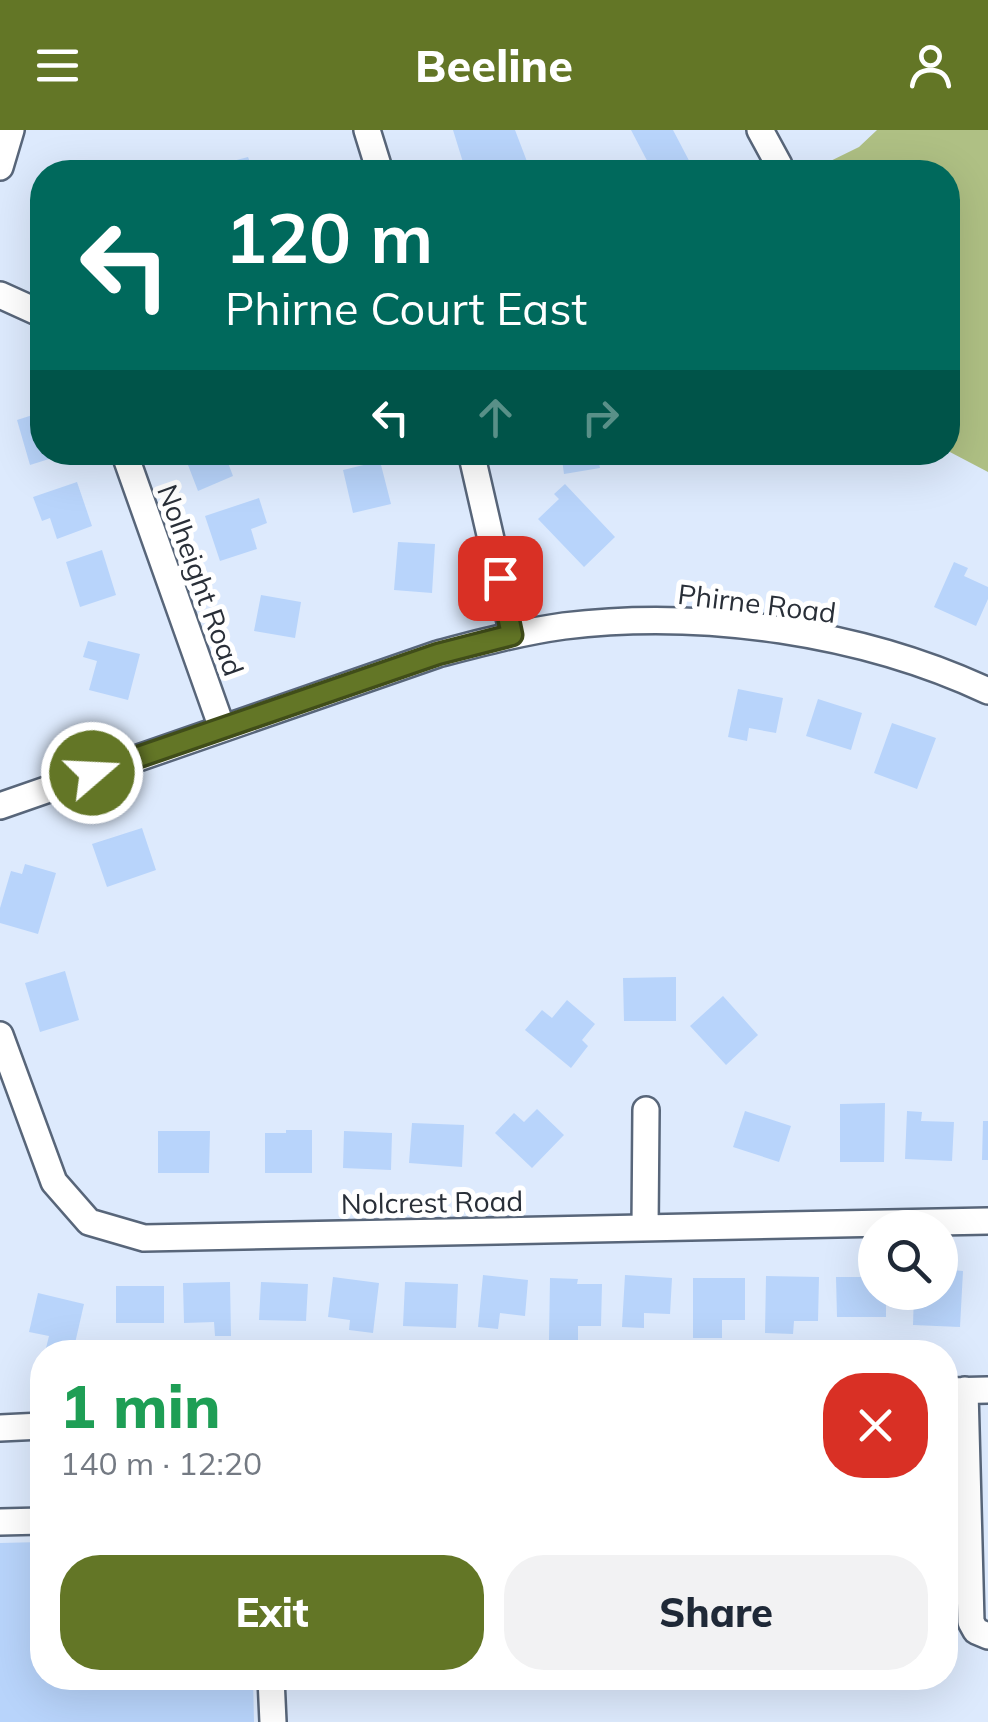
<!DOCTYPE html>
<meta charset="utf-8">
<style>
body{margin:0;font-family:Mulish,sans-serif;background:#f2f2f3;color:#1f2937;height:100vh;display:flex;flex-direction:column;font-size:38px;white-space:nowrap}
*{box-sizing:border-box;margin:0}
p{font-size:32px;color:#747a83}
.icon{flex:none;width:55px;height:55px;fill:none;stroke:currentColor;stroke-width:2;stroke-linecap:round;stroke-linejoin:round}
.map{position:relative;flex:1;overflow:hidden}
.panel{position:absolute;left:30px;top:1210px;width:928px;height:350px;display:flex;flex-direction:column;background:#fff;border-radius:40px;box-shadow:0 10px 40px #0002}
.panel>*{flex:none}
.banner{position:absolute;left:30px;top:30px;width:930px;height:305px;border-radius:40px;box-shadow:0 10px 40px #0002;background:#00695c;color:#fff;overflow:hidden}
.tools{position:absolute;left:858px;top:1080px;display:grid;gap:20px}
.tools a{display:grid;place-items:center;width:100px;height:100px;border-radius:50%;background:#fff;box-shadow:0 10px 40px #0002;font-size:50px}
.pin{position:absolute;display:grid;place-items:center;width:85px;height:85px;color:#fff;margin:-42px;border-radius:20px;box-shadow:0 5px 15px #0006}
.me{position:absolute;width:110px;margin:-55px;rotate:71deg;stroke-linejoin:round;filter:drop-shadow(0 0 8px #0008)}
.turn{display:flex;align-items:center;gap:35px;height:210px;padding:0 30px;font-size:45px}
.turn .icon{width:130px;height:130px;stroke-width:2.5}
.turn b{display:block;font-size:70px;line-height:85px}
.lanes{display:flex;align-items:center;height:95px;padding:0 30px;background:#0003;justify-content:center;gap:50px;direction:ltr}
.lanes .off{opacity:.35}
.round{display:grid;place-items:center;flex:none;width:105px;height:105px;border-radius:40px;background:#f2f2f3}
.head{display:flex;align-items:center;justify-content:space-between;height:170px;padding:0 30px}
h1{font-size:60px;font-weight:800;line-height:75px;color:#1e9e55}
.action{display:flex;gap:20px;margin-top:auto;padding:20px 30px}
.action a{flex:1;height:115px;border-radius:40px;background:#637626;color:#fff;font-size:40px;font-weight:800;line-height:115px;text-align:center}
.action a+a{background:#f2f2f3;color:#1f2937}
header{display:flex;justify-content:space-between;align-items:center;height:130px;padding:0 30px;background:#637626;color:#fff;font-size:45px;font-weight:800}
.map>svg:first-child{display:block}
.green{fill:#afc084}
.building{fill:#b8d4fb}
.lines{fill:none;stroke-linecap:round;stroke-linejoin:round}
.minor-casing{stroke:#58667a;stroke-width:30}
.minor{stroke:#fff;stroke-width:25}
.route-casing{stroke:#404d19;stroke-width:25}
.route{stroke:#637626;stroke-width:18}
.labels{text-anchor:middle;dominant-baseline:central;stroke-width:10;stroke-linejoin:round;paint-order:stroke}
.street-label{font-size:28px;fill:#292f38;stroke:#fff}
</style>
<header><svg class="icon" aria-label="menu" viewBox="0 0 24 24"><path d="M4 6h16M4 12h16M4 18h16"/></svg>Beeline<svg class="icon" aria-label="person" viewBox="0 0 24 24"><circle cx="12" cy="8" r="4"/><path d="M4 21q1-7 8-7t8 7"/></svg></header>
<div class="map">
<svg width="988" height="1592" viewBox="0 0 988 1592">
<rect width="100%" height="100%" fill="#ddeafd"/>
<path class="green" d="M877 0H988V342L948 321V42H808L859 17Z"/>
<path class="building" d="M453 0H515L531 42H466Z
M631 0H673L695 42H653Z
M248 27 254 42H195V41Z
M42 282V322L68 323 30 335 17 290Z
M183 322H224L233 346 198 361Z
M561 322H597L600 338 564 344Z
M380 331 391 374 353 383 343 340Z
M77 352 92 396 57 409 50 388 42 391 33 367Z
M565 354 615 407 584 437 538 389 559 369 554 364Z
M259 368 267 393 251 399 257 419 220 431 205 386Z
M398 412 435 414 432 463 394 460Z
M102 420 116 465 80 477 66 432Z
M954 432 968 438 964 446 988 457V469L976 496 934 477Z
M261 465 301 472 295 508 254 501Z
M88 511 140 524 128 570 89 560 97 531 83 527Z
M738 559 783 568 776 603 749 598 747 611 728 607Z
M818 569 862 583 851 620 806 606Z
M892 593 936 608 917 659 874 643Z
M142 698 156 740 107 757 92 714Z
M25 734 56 743 38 804 0 793V778L11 741 22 744Z
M65 841 79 890 40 902 25 853Z
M676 847V891H624L623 848Z
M723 866 758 905 726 935 690 896Z
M567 870 595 894 582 910 588 916 571 938 525 900 542 880 552 888Z
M885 973 884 1032H840V974Z
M537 979 564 1005 532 1038 495 1003 514 983 524 992Z
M745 981 791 996 779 1032 733 1017Z
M907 981 922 982 921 991 954 992 952 1031 905 1029Z
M983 991H988V1030H982Z
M412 993 464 995 462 1037 409 1033Z
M286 1000H312V1043H265V1003H286Z
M158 1001H210L209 1043H158Z
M344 1001 392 1003 391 1040 343 1038Z
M940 1139 963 1141 960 1197 913 1195 914 1162H940Z
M483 1145 528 1150 525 1186 500 1183 498 1199 478 1197Z
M625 1145 672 1148 670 1184 644 1183V1198L622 1197Z
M766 1146 819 1147 818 1191H794L793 1204 765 1203Z
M333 1147 379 1153 373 1203 349 1200 350 1190 328 1187Z
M836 1147H875V1162H886V1187H837Z
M550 1148 578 1149 577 1154H602L601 1196H578V1210H549Z
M693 1148H745V1190H722V1208H693Z
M230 1152 231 1206H215L214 1192 184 1193 183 1153Z
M261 1152 308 1154 306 1191 259 1190Z
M405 1152 458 1154 456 1198 403 1196Z
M116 1156H164V1193H116Z
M38 1163 84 1174 73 1222 46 1218 49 1206 29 1202Z
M42 1412V1548H253L254 1592H0V1413Z"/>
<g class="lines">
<g class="minor-casing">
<path id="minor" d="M367 0 380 42
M760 0 779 35
M0 37 11 0
M0 165 42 184
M124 322 222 598
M471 322 513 505
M0 676 438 524C480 513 521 502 564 496 702 479 862 502 988 561
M0 905 54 1052 89 1092 144 1108 988 1091
M645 1098 646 980
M965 1260 971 1492 976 1501 988 1506
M945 1261 988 1260
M0 1298 42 1296
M0 1392 42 1391
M271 1548 273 1592"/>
</g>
<use href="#minor" class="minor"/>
</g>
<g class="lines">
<g class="route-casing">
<path id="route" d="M92 643 438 524 512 505 500 448"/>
</g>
<use href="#route" class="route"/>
</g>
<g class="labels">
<g class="street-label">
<text transform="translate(201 450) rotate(70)">Nolheight Road</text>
<text transform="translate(757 473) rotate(7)">Phirne Road</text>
<text transform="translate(432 1072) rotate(-1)">Nolcrest Road</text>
</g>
</g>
</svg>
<div class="tools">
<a><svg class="icon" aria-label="search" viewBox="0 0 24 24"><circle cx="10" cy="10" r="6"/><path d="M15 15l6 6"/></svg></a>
</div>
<div class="pin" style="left:500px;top:448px;background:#d93025"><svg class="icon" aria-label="arrive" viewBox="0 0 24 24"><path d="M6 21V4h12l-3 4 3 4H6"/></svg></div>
<svg class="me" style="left:92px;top:643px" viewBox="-20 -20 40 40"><circle r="17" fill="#637626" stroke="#fff" stroke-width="3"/><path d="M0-11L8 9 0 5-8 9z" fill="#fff"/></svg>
<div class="banner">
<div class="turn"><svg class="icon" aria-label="left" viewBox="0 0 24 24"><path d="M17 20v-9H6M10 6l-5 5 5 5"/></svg><div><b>120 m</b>Phirne Court East</div></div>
<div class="lanes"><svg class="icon" aria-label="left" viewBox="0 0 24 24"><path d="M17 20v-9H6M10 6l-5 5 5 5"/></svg><svg class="icon off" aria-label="ahead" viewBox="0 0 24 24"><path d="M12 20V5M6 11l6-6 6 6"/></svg><svg class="icon off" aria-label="right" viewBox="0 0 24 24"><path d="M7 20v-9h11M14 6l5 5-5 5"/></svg></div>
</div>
<section class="panel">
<div class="head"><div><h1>1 min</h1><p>140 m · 12:20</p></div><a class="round" style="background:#d93025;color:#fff"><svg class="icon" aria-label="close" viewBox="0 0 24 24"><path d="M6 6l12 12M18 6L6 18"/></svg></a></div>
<div class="action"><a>Exit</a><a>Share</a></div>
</section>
</div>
